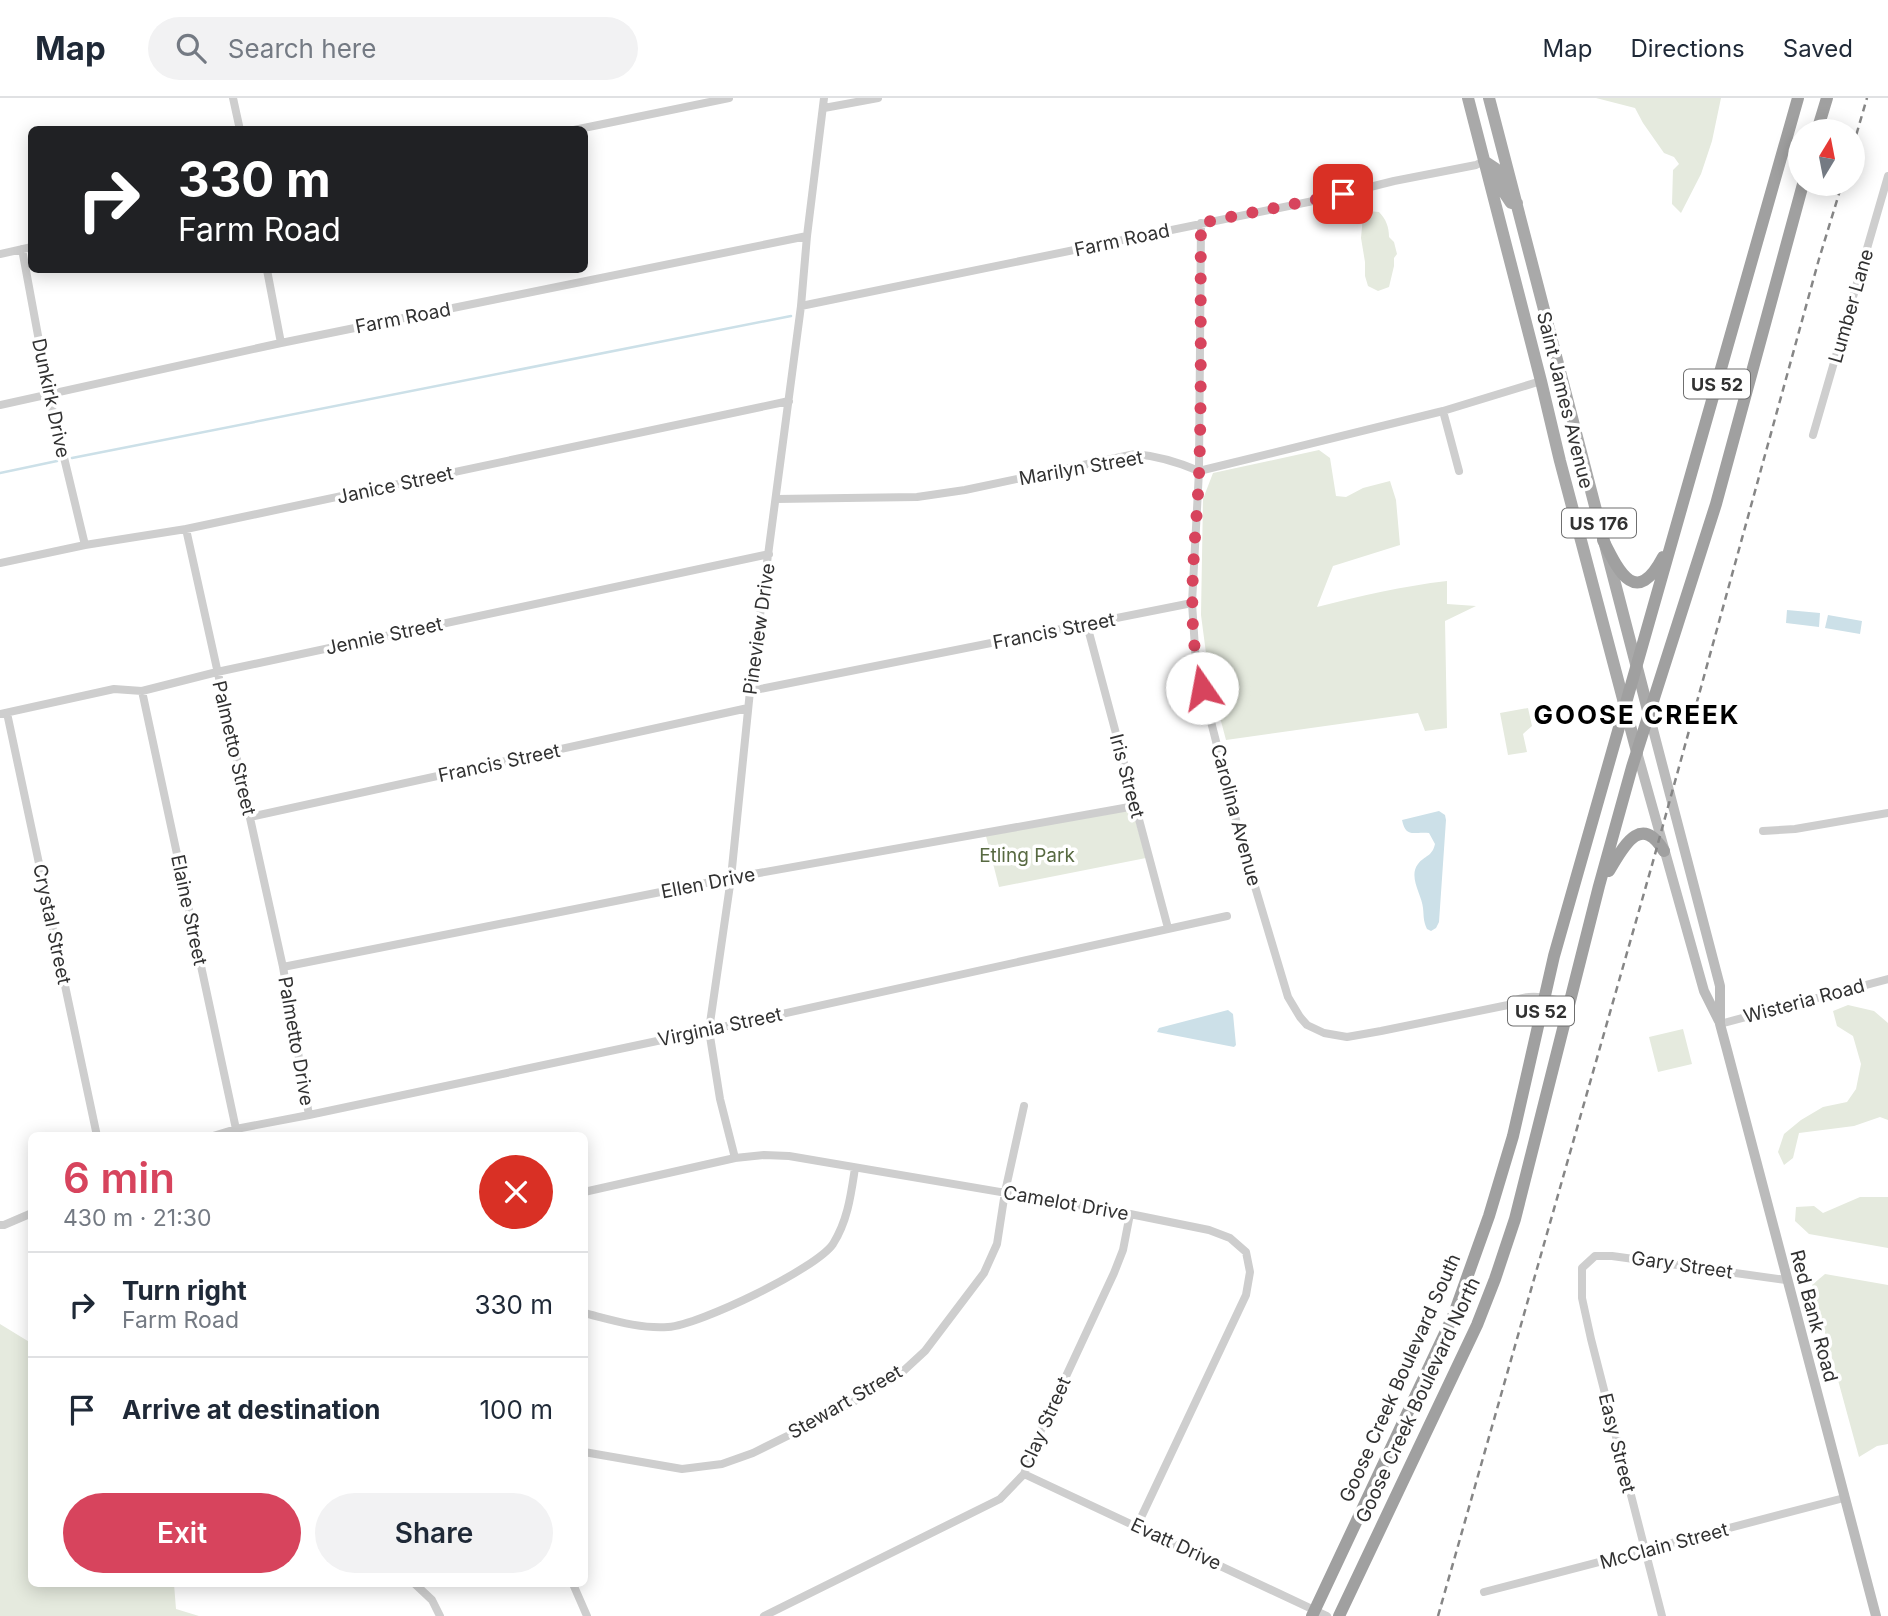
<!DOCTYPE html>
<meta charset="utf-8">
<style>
body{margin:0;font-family:Inter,sans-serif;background:#f2f2f3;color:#1f2937;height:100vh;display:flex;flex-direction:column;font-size:26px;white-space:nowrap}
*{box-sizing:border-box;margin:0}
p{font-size:23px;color:#747a83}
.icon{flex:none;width:38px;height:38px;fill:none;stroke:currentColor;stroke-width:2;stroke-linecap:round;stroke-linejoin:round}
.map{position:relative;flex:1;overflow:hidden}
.drawer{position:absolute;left:28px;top:1034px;width:560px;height:455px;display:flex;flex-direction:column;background:#fff;border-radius:10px;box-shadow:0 4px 18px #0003}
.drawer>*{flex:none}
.hud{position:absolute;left:28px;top:28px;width:560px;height:147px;border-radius:10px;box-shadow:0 4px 18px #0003;background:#202124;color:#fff;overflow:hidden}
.needle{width:46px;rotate:10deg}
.tools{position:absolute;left:1788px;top:21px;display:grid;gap:14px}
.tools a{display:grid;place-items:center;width:77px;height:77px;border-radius:50%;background:#fff;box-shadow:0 4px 18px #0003;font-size:35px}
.pin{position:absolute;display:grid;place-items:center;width:60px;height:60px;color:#fff;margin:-30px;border-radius:14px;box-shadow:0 4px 10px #0006}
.me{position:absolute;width:77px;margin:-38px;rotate:348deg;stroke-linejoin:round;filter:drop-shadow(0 0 5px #0008)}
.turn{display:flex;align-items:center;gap:24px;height:147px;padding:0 35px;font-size:32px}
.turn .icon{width:91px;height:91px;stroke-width:2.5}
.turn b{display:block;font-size:49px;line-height:60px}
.round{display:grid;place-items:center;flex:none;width:74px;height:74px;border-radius:37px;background:#f2f2f3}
.summary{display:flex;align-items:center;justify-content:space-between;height:119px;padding:0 35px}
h1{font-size:42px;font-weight:600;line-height:52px;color:#d7445d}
.primary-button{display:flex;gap:14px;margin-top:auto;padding:14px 35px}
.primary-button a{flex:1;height:80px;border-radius:42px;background:#d7445d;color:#fff;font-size:28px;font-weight:600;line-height:80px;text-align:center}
.primary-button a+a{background:#f2f2f3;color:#1f2937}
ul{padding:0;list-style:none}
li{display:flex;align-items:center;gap:21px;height:105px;padding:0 35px;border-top:2px solid #e0e1e3}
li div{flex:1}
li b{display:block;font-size:26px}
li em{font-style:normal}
header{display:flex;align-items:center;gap:42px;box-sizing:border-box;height:98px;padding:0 35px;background:#fff;border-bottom:2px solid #e0e1e3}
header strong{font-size:33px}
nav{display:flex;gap:38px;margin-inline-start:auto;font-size:24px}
.search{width:490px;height:63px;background:#f2f2f3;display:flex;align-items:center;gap:18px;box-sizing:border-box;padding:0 24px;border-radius:38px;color:#747a83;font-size:26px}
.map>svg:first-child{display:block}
.green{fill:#e5eade}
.water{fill:#cce0e8}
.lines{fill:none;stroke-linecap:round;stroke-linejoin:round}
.stream{stroke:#cce0e8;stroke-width:2.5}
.minor{stroke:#cecece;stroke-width:8}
.secondary{stroke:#bbb;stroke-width:10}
.primary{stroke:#a9a9a9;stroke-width:12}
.trunk{stroke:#a0a0a0;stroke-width:12}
.rail{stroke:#868686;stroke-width:2.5;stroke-dasharray:7 5;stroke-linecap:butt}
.route{stroke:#d7445d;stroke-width:12;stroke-dasharray:0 21.6}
.labels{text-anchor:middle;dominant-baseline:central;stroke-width:7;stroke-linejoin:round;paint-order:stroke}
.shield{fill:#fff;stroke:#6f6f6f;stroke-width:2}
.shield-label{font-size:18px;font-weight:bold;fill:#313131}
.street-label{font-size:19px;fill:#313131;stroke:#fff}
.park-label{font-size:19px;fill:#586a42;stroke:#fff}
.district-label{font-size:26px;font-weight:bold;letter-spacing:2px;fill:#000;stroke:#fff}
</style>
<header>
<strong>Map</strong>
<div class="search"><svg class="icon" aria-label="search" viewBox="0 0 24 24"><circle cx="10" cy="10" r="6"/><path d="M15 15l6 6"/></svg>Search here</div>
<nav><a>Map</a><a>Directions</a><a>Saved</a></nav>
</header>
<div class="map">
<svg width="1888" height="1518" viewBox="0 0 1888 1518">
<rect width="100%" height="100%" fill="#fff"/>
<path class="green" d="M1596 0H1721L1712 43 1701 76 1681 115 1672 106 1673 72 1679 66 1674 59 1664 55 1643 25 1635 10Z
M1367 113 1379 114C1386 121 1389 129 1389 139L1394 144 1397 156 1394 160V168L1389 189 1378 193 1368 188 1365 178V164L1361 140 1363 118Z
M1319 352 1330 360 1336 398 1346 399 1363 390 1390 383 1396 402 1400 447 1333 468 1317 509C1360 498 1403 488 1447 483V506L1476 508 1445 523 1447 630 1425 633 1418 615 1226 642 1209 578 1201 517 1203 401 1213 375Z
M1528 610 1532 628 1523 636 1527 654 1508 657 1500 615Z
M1128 712 1133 714 1146 760 999 789 986 738Z
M1848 907 1874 913 1888 925V1022L1880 1019 1854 1028 1799 1035 1793 1060 1784 1067 1778 1054 1784 1036 1801 1022 1823 1009 1847 1004 1856 991 1861 966 1853 938 1837 928 1833 913Z
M1683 931 1692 966 1658 974 1649 939Z
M1860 1099H1888V1150L1809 1136 1795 1123 1796 1109 1814 1108 1823 1115Z
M1825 1176 1888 1187V1346L1877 1348 1859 1359 1812 1187Z
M0 1226 31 1245 32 1486H174L176 1511 199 1518H0Z"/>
<path class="water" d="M1787 512 1820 515 1819 529 1786 525Z
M1828 517 1862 523 1860 536 1825 530Z
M1439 713 1445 717 1446 722 1439 824 1436 830 1431 833 1427 831C1423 822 1424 819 1423 810 1422 797 1408 779 1418 766 1425 757 1432 759 1435 746L1429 735C1414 733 1406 741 1402 722Z
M1228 912 1233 916 1236 947 1234 949 1157 934 1159 930Z"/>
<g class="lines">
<path class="stream" d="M72 360 791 218
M0 375 57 363"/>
<path class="minor" d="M233 0 240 32
M824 10 878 0
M574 32 729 0
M1201 125 1199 373 1192 505 1196 565 1242 745 1288 899 1300 919 1307 927 1324 935 1347 939 1381 933 1508 907C1524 893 1551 900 1570 905
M22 151 49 297 85 447
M0 156 32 149
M267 172 281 245
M801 208 1318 102 1394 83 1476 67 1484 63
M0 307 281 245 807 138
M1443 313 1459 373
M1813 337 1888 78
M776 401 917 399 965 392 1135 356C1158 358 1178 364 1199 373L1443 313 1541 283
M186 431 283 869 309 1017
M0 465 85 447 186 431 789 303
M1087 527 1168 830
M142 593 236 1031
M750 593 1192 505
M7 615 97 1038
M0 616 114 591 142 593 217 574 769 456
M250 719 748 610
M1763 733 1795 731 1888 715
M283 869 731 780 1135 708
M1508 907 1530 918 1538 925
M1720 926 1888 881
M213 1038 236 1031 309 1017 709 932 1227 818
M735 1060 720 1001 709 932 731 780 750 593 801 208 807 138 824 0
M584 1094 735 1060 764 1057 789 1058 1130 1116 1209 1132 1230 1140 1246 1154 1250 1174 1246 1197 1137 1428
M0 1127H4L32 1115
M584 1215C612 1222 640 1231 668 1229 699 1227 816 1171 833 1146 848 1122 851 1096 855 1070
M584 1354 682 1371 722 1366 753 1355 836 1314 899 1277 925 1253 984 1175 997 1146 1005 1094 1024 1008
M1024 1376 1327 1518
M415 1486 432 1502 440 1518
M573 1486 587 1518
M1484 1494 1844 1400
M764 1518 1000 1401 1024 1376 1041 1332 1114 1175 1123 1152 1130 1116
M1662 1518 1591 1241 1582 1200V1170L1595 1158H1612L1786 1182"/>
<path class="secondary" d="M1649 616 1720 888V926L1727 952 1876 1518
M1637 654 1704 893 1719 923"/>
<path class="primary" d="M1468 0 1541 283 1560 363 1637 654
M1489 0 1649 616
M1484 63 1496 71 1505 96 1511 105H1517"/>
<path class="trunk" d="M1817 33 1827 0
M1603 442C1619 474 1636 510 1663 459
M1609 773C1623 750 1640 714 1664 753
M1312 1518 1454 1216 1489 1118 1513 1038 1554 858 1798 0
M1339 1518 1477 1227 1495 1181 1515 1121 1599 788 1632 669 1716 406 1803 86"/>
<path class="rail" d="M1853 48 1867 0
M1438 1518 1652 767 1819 161 1842 86"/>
</g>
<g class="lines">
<path class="route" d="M1202 590C1184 521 1196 447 1199 377 1202 293 1200 209 1201 125L1343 96"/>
</g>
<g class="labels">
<g class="shield">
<rect x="1684" y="271.5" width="66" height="29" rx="5"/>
<rect x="1562" y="410.5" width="74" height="29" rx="5"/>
<rect x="1508" y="898.5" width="66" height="29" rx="5"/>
</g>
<g class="shield-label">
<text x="1717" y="286">US 52</text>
<text x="1599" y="425">US 176</text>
<text x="1541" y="913">US 52</text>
</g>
<g class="street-label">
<text transform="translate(1122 142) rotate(-12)">Farm Road</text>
<text transform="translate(1851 208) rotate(-74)">Lumber Lane</text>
<text transform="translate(403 220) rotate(-11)">Farm Road</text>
<text transform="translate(51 300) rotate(78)">Dunkirk Drive</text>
<text transform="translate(1565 302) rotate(76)">Saint James Avenue</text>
<text transform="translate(1081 370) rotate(-10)">Marilyn Street</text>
<text transform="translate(395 387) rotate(-12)">Janice Street</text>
<text transform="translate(759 531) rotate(-82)">Pineview Drive</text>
<text transform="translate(1054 533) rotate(-11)">Francis Street</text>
<text transform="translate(384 538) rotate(-12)">Jennie Street</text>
<text transform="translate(234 650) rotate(77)">Palmetto Street</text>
<text transform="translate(499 665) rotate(-12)">Francis Street</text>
<text transform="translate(1127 678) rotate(75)">Iris Street</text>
<text transform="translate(1236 717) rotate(75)">Carolina Avenue</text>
<text transform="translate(708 785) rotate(-11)">Ellen Drive</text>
<text transform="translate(189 812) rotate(78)">Elaine Street</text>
<text transform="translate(52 826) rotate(78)">Crystal Street</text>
<text transform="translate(1804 903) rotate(-15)">Wisteria Road</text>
<text transform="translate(720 929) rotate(-12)">Virginia Street</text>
<text transform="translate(296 943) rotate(80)">Palmetto Drive</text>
<text transform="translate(1066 1105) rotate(10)">Camelot Drive</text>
<text transform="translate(1682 1167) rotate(8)">Gary Street</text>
<text transform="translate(1814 1218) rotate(75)">Red Bank Road</text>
<text transform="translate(1400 1280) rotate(-66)">Goose Creek Boulevard South</text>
<text transform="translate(1418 1302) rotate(-65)">Goose Creek Boulevard North</text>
<text transform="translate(845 1304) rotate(-30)">Stewart Street</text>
<text transform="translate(1045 1325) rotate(-66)">Clay Street</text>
<text transform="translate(1617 1345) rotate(76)">Easy Street</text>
<text transform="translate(1176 1446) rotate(25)">Evatt Drive</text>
<text transform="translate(1664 1448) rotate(-15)">McClain Street</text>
</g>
<g class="park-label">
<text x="1027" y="757">Etling Park</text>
</g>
<g class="district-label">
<text x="1637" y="616">GOOSE CREEK</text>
</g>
</g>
</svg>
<div class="tools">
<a><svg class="needle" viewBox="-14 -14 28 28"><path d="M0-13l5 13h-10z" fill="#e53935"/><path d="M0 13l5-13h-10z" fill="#747a83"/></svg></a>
</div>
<div class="pin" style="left:1343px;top:96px;background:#d93025"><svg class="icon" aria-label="arrive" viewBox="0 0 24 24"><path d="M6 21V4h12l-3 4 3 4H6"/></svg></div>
<svg class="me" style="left:1202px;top:590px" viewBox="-20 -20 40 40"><circle r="19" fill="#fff"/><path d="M0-13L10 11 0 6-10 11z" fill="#d7445d"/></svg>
<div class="hud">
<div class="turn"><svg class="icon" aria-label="right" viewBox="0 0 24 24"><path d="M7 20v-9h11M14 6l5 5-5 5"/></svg><div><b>330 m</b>Farm Road</div></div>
</div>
<section class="drawer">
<div class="summary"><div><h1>6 min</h1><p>430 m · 21:30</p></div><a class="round" style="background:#d93025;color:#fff"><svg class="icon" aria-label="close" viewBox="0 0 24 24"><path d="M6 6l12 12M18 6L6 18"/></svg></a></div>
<ul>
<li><svg class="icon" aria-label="right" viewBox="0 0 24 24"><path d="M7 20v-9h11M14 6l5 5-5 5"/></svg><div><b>Turn right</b><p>Farm Road</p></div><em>330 m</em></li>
<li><svg class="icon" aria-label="arrive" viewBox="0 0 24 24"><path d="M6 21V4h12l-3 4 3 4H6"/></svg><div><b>Arrive at destination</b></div><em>100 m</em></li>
</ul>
<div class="primary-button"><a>Exit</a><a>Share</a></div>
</section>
</div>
